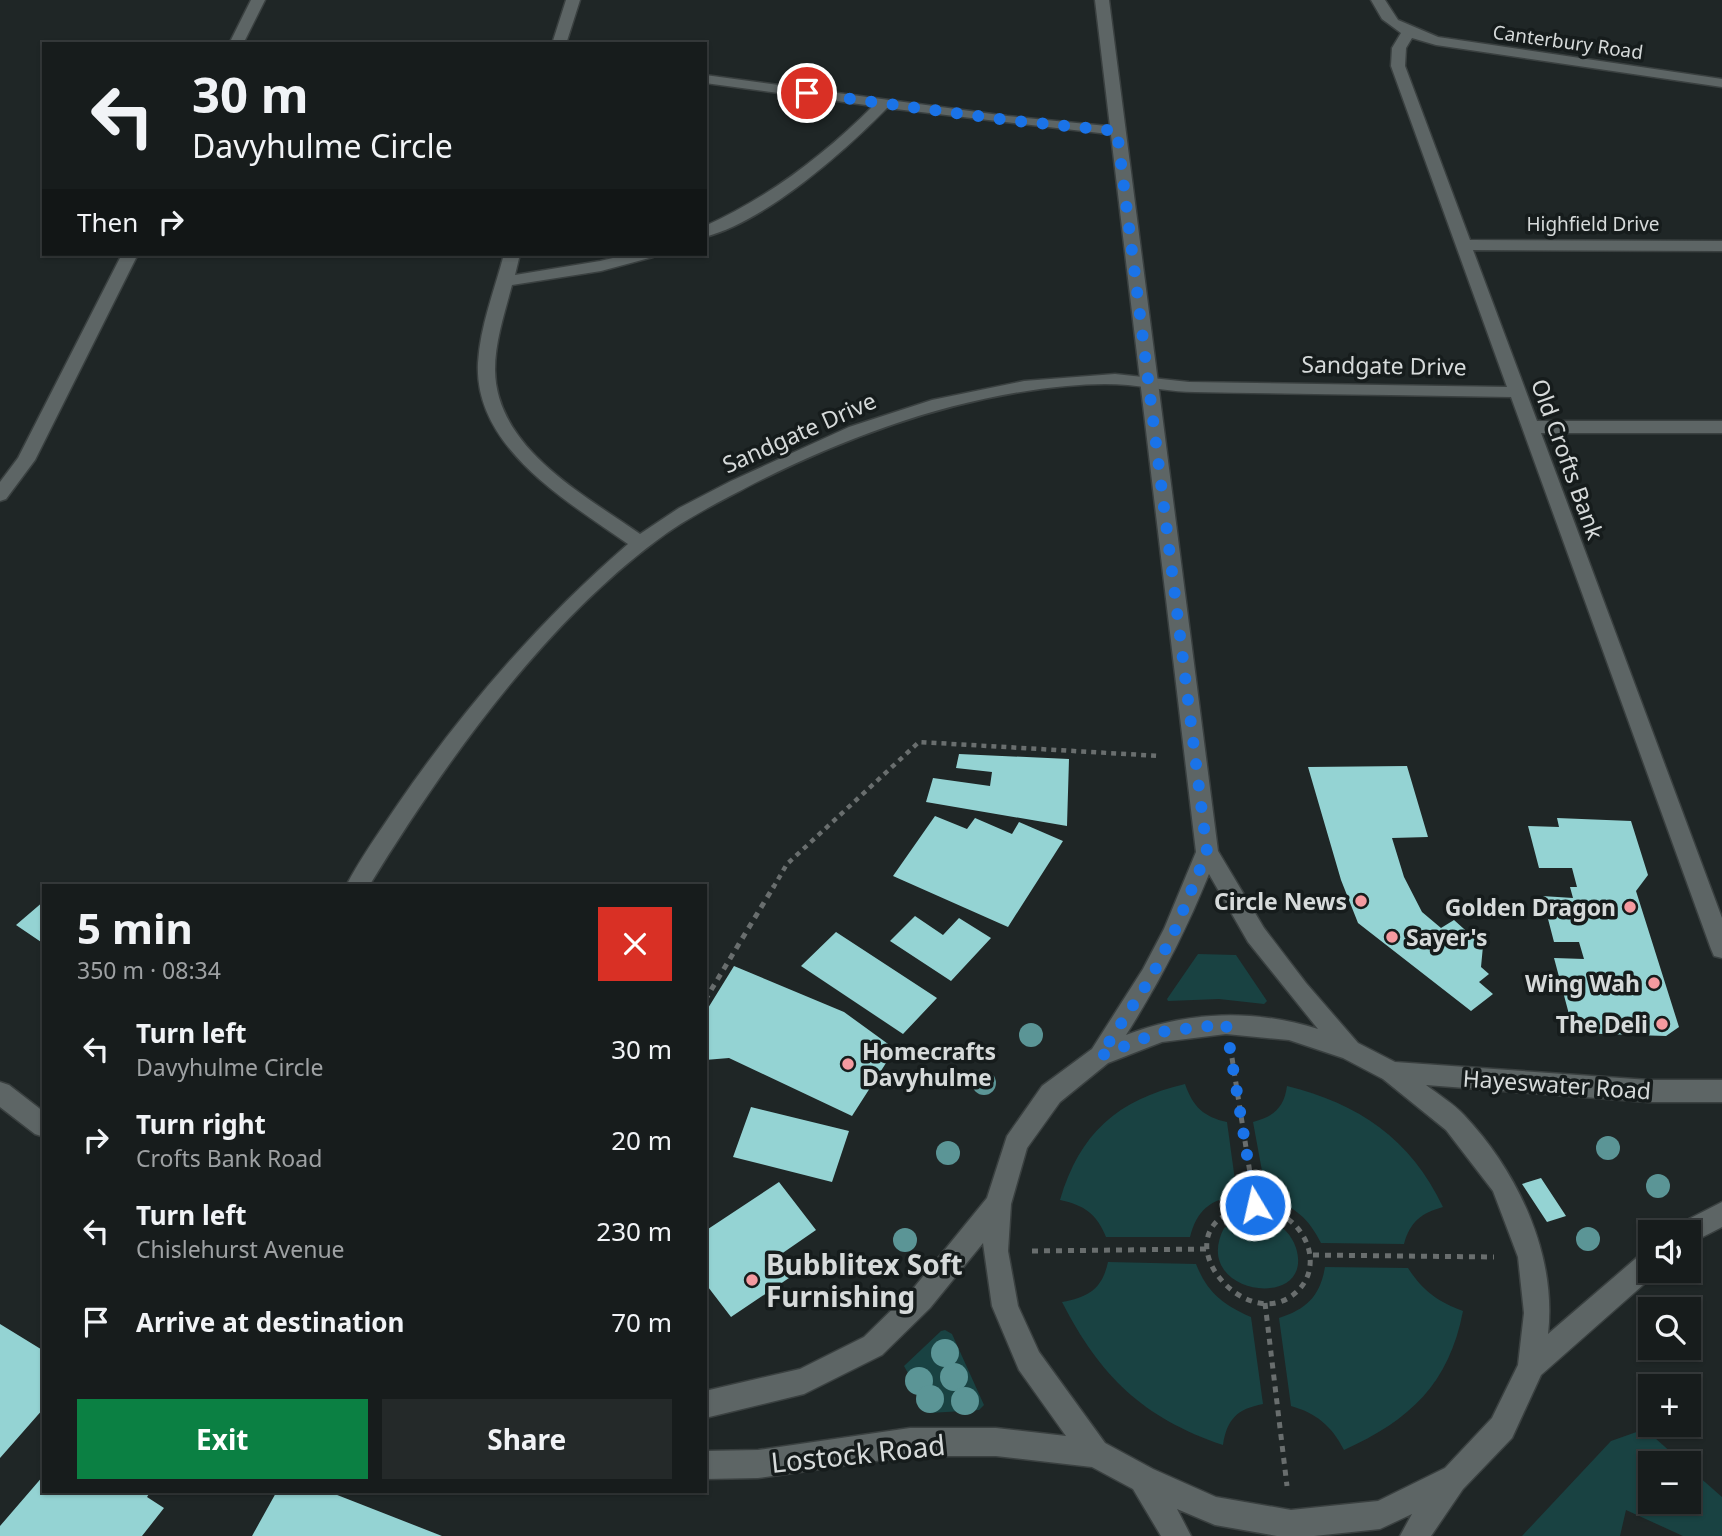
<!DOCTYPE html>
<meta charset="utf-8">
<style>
body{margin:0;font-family:"Noto Sans",sans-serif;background:#242929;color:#f1f3f6;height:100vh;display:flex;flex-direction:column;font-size:26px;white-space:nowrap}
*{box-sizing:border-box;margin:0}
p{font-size:23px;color:#9ea1a3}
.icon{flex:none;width:38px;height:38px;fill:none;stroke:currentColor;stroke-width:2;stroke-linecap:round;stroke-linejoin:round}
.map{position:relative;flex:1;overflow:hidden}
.panel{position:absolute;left:42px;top:884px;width:665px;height:609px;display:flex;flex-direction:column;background:#171c1c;border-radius:0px;box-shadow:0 2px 5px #0004,0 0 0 2px #363a3b}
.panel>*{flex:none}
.banner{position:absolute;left:42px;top:42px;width:665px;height:214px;border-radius:0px;box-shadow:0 2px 5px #0004,0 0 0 2px #363a3b;background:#171c1c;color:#f1f3f6;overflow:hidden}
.controls{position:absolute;left:1638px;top:1220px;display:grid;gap:14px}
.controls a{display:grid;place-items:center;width:63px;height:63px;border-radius:0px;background:#171c1c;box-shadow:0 2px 5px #0004,0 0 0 2px #363a3b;font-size:35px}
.pin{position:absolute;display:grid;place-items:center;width:60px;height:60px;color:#fff;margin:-30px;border:4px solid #fff;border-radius:50%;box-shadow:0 2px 7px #0007}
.me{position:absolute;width:77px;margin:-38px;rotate:351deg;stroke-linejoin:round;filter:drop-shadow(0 0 5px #0008)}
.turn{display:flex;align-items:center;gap:24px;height:147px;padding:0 35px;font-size:32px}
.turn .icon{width:91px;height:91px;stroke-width:2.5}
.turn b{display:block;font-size:49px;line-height:60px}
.then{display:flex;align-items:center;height:66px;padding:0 35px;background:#0003;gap:14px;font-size:26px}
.round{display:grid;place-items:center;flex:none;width:74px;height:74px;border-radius:0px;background:#242929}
.overview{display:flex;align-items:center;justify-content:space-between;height:119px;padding:0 35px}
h1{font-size:42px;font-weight:700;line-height:52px}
.cta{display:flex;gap:14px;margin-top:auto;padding:14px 35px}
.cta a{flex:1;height:80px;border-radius:0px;background:#0b8043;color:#fff;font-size:28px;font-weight:700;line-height:80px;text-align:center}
.cta a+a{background:#242929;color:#f1f3f6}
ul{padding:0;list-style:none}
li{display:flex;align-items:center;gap:21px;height:91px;padding:0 35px}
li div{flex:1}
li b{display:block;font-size:26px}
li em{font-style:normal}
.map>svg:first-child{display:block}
.green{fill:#194242}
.building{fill:#94d3d3}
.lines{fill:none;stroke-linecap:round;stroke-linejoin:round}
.street-casing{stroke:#3a4040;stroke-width:3}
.secondary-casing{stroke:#3a4040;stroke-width:3}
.path-far1{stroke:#696e6e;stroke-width:4.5;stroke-dasharray:5 5;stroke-linecap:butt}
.path{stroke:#696e6e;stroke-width:5;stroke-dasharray:6 6;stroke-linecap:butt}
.street{fill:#5d6565;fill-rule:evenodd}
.secondary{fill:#5d6565;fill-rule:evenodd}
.tree{fill:#5b9596}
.route{stroke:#1a73e8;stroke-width:12;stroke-dasharray:0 21.6}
.poi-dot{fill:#f49aa0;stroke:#161c1c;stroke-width:2.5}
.labels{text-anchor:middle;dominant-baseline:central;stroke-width:7;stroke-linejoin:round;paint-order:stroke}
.far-street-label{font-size:19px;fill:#d6dada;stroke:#161c1c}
.street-label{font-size:23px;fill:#d6dada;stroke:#161c1c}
.poi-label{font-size:23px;font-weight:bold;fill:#d6dada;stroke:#161c1c;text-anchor:end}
.near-poi-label{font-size:28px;font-weight:bold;fill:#d6dada;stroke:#161c1c;text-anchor:start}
.near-street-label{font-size:28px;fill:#d6dada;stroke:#161c1c}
</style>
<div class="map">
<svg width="1722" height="1536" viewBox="0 0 1722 1536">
<rect width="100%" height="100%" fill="#1f2626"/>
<path class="green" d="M1198 954 1236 955 1267 1001 1264 1004 1219 999 1168 1001 1167 999Z
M1185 1084C1193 1107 1204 1117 1227 1122L1237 1195C1210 1200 1197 1210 1190 1237H1106C1097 1214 1084 1205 1060 1200 1080 1133 1117 1100 1185 1084Z
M1287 1086C1359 1104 1410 1138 1443 1207 1421 1213 1410 1222 1404 1244L1321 1243C1308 1217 1294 1206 1267 1198L1253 1122C1274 1116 1284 1108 1287 1086Z
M1256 1216C1274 1220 1290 1229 1296 1248 1316 1312 1189 1296 1224 1228L1243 1217Z
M1108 1262 1196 1264C1207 1292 1223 1305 1251 1317L1263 1404C1237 1409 1227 1419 1223 1445 1143 1418 1100 1376 1062 1302 1089 1297 1102 1289 1108 1262Z
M1325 1267 1408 1268C1422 1290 1438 1302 1463 1311 1449 1384 1410 1420 1344 1450 1332 1426 1316 1413 1291 1406L1279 1318C1307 1309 1320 1296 1325 1267Z
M945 1330 952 1334 984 1405 979 1410 930 1413 904 1366 941 1331Z
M1645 1429 1683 1463H1650V1502H1689V1468L1722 1497V1536H1683L1626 1510 1620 1536H1522L1611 1441Z"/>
<path class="building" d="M959 754 1069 759 1067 826 926 802 933 778 990 786 992 772 956 768Z
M1407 766 1428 837 1392 838 1404 877 1422 912 1441 928 1454 920 1483 946 1481 967 1489 974 1479 982 1493 994 1471 1011 1358 923 1341 880 1308 767Z
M935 816 967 829 975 818 1012 834 1019 822 1063 841 1008 927 893 876Z
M1557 818 1631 821 1648 875 1636 891 1679 1027 1666 1036 1574 1033 1554 958 1584 959 1579 942H1554L1542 896 1573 898 1570 887H1577L1572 868H1539L1528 826 1559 827Z
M44 901V944L16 925Z
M915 916 943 935 959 918 991 938 951 981 890 941Z
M836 932 937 998 903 1034 801 966Z
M734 966 844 1012 895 1049 852 1116 729 1058 705 1060V1013Z
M751 1107 849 1131 832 1182 733 1157Z
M1541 1178 1566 1216 1547 1222 1522 1184Z
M779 1182 816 1230 774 1259 789 1278 731 1317 705 1283V1231Z
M0 1324 44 1351V1408L0 1458Z
M44 1475V1491H151L147 1497 164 1508 142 1536H0V1526Z
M277 1491H327L442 1536H252Z"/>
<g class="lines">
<g class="street-casing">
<path id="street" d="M251 0H265L243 44H229Z
M566 0H580L566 44H552Z
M1371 0H1385L1398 20 1438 37 1722 79V87L1436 45 1412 38 1406 48 1405 66 1470 240 1722 241V251L1473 250 1537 421H1722V433H1541L1722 918V958L1714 956 1711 949 1511 397C1406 395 1300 394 1195 392 1172 392 1150 387 1128 385 1108 383 1087 384 1067 386 957 396 853 434 755 483 721 501 686 518 656 541 541 627 444 764 369 886H346C361 857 380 831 398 804 464 708 540 620 628 544 567 501 474 448 478 363 480 326 495 289 504 254H520L515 275 600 261 630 254H655L653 257 601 271 512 285C505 312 495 341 495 370 496 448 583 494 640 534L679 508 731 481 849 427 932 400 1024 381 1115 374 1189 382 1507 387 1391 66 1392 48 1401 33 1382 19Z
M705 75 1007 116 1117 127 1124 131 1117 135 887 108C844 152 766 221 705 237V226C769 197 823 156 873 106L705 83Z
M122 254H138L35 460 6 499 0 501V482L18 458Z"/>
</g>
<g class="secondary-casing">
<path id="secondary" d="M1095 0H1109L1218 851 1264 928 1306 983 1358 1043 1395 1062 1649 1080H1722V1102H1649L1426 1085C1439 1095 1454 1104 1464 1115 1518 1172 1557 1255 1548 1334L1641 1254 1650 1251V1270H1660L1541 1375 1512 1438 1463 1489 1431 1536H1400L1412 1514 1380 1529 1314 1536H1277L1215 1525 1177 1509 1191 1536H1161L1133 1489 1092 1467 996 1456H910L758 1478 705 1479V1451L758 1450 910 1428H996L1066 1436 1019 1370 992 1306 983 1243 930 1308 882 1355 804 1394 705 1418V1391L800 1369 864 1337 912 1290 987 1198 1007 1136 1042 1086 1092 1049 1143 969 1164 929 1196 852ZM1209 874 1248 942 1318 1029C1255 1009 1188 1011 1126 1035 1159 983 1186 931 1209 874ZM1226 1034 1289 1040 1343 1058 1383 1079 1446 1130 1493 1191 1518 1257 1524 1313 1518 1365 1492 1418 1445 1468 1378 1501 1291 1510 1216 1497 1153 1469 1105 1443 1039 1352 1018 1306 1008 1251 1011 1204 1027 1148 1060 1102 1108 1063 1162 1042Z
M0 1082 9 1085 44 1112V1137L35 1134 0 1107Z
M1722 1202V1227L1689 1244V1232H1675L1679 1224Z"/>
</g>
<path class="path-far1" d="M773 888 787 864 919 742 1160 756"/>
<path class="path" d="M705 1000 774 886
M1232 1058 1255 1205
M1255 1205C1265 1208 1277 1211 1285 1217 1314 1236 1321 1277 1290 1297 1238 1332 1152 1222 1255 1205Z
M1032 1251 1206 1249
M1313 1255 1494 1257
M1265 1303 1287 1486"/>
<use href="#street" class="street"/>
<use href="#secondary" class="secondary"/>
</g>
<g class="tree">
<circle cx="1031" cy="1035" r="12"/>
<circle cx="984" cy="1083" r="12"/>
<circle cx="1608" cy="1148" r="12"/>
<circle cx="948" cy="1153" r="12"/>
<circle cx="1658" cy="1186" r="12"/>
<circle cx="1588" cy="1239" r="12"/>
<circle cx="905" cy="1240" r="12"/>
<circle cx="945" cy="1353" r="14"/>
<circle cx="954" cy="1377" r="14"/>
<circle cx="919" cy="1381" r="14"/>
<circle cx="930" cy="1399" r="14"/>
<circle cx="965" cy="1401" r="14"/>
</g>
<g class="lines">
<path class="route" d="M807 93 1007 120 1117 131 1207 852 1175 930 1152 976 1100 1056 1160 1032 1226 1024 1255 1205"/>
</g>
<g class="poi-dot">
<circle cx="1361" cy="901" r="7"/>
<circle cx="1630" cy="907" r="7"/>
<circle cx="1392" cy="937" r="7"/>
<circle cx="1654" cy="983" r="7"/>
<circle cx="1662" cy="1024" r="7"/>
<circle cx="848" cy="1064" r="7"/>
<circle cx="752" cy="1280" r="7"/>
</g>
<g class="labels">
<g class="far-street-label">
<text transform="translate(1568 42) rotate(8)">Canterbury Road</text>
<text x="1593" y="224">Highfield Drive</text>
</g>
<g class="street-label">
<text transform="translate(1384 365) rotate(1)">Sandgate Drive</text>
<text transform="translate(799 432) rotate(-24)">Sandgate Drive</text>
<text transform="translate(1568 459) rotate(70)">Old Crofts Bank</text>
<text transform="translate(1557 1084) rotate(4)">Hayeswater Road</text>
</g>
<g class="poi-label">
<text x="1347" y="901">Circle News</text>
<text x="1616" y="907">Golden Dragon</text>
<text x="1406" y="937" text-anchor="start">Sayer's</text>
<text x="1640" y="983">Wing Wah</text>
<text x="1648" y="1024">The Deli</text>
<text x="862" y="1051" text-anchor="start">Homecrafts<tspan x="862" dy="26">Davyhulme</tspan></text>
</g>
<g class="near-poi-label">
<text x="766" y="1264">Bubblitex Soft<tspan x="766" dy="32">Furnishing</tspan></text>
</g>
<g class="near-street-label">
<text transform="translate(858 1453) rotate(-6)">Lostock Road</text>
</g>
</g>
</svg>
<div class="controls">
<a><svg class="icon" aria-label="sound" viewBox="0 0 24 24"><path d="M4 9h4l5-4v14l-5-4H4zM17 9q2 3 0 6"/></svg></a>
<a><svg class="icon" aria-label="search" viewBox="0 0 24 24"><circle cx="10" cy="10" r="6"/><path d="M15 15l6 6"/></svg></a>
<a>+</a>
<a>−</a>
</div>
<div class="pin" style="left:807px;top:93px;background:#d93025"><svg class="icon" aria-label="arrive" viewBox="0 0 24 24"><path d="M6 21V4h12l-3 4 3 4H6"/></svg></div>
<svg class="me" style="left:1255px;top:1205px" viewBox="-20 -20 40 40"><circle r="17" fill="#1a73e8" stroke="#fff" stroke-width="3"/><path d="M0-11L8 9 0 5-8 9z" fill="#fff"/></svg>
<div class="banner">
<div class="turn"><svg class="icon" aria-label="left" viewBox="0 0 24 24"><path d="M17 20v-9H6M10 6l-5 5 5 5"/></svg><div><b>30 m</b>Davyhulme Circle</div></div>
<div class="then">Then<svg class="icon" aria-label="right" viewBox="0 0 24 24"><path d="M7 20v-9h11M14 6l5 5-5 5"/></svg></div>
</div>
<section class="panel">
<div class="overview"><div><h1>5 min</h1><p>350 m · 08:34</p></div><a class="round" style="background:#d93025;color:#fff"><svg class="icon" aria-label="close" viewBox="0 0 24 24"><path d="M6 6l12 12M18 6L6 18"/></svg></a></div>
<ul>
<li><svg class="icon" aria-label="left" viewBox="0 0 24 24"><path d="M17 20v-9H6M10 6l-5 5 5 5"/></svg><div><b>Turn left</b><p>Davyhulme Circle</p></div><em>30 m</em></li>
<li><svg class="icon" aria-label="right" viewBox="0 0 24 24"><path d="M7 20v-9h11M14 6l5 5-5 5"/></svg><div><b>Turn right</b><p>Crofts Bank Road</p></div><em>20 m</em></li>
<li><svg class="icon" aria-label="left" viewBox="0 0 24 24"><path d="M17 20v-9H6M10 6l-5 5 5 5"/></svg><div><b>Turn left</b><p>Chislehurst Avenue</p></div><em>230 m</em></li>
<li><svg class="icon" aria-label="arrive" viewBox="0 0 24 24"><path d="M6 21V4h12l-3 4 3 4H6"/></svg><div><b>Arrive at destination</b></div><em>70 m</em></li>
</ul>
<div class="cta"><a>Exit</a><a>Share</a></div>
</section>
</div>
